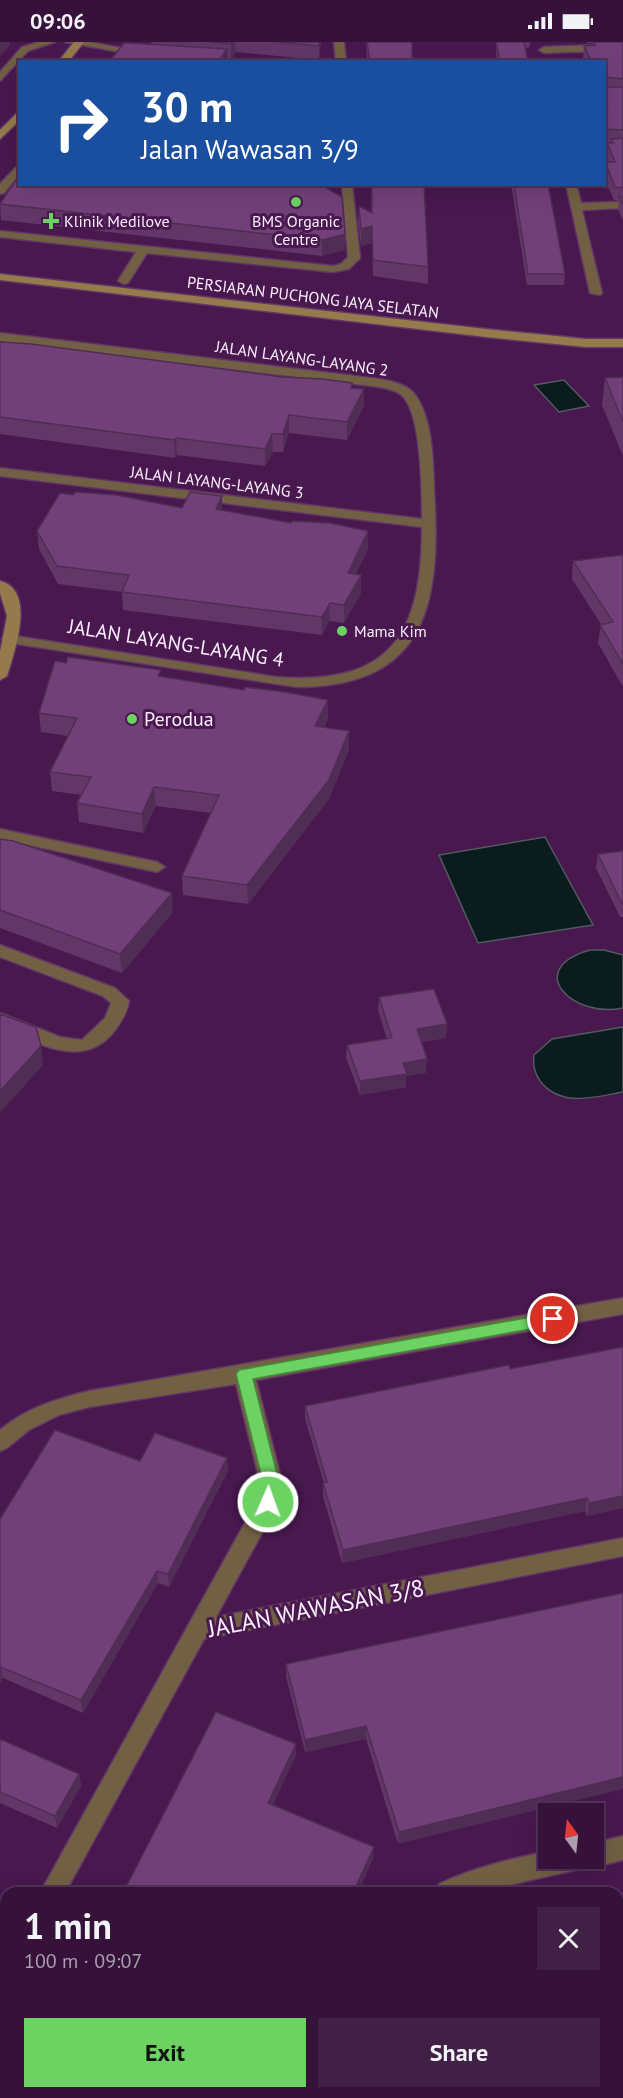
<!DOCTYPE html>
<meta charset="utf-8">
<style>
body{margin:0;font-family:"PT Sans",sans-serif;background:#412046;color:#f1f3f6;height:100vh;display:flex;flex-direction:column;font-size:22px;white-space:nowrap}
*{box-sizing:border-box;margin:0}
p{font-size:20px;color:#aa9eaf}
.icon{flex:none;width:33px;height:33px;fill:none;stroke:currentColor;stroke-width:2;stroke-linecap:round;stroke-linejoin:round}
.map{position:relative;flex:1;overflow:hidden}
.sheet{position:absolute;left:0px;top:1845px;width:624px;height:212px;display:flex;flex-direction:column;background:#36123b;border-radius:18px 18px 0 0;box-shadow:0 6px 24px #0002,0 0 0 2px #503255}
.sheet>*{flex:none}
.guide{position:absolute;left:18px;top:18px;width:588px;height:126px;border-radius:0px;box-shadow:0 6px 24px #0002,0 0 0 2px #503255;background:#1a4fa0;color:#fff;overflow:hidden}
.needle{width:39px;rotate:345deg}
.controls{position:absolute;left:538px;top:1761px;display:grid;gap:12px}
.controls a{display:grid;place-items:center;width:66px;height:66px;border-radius:0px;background:#36123b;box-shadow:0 6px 24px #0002,0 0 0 2px #503255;font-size:30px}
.pin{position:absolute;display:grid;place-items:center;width:51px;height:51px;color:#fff;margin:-26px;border:3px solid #fff;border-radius:50%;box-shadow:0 2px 6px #0007}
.me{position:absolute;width:66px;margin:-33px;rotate:2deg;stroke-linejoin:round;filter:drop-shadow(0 0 4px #0008)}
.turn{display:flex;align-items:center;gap:21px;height:126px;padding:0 24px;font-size:27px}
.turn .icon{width:78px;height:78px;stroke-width:2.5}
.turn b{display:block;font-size:42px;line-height:51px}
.round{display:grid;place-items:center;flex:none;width:63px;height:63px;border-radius:0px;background:#412046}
.head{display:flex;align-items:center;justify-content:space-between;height:102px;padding:0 24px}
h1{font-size:36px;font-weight:800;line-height:45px}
.action{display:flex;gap:12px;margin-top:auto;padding:12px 24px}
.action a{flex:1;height:69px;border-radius:0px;background:#6cd362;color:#111;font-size:24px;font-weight:800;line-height:69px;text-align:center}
.action a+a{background:#412046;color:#f1f3f6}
.status{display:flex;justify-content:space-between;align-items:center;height:42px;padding:0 30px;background:#36123b;direction:ltr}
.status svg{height:16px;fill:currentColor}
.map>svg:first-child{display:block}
.water{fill:#0b1c1e;stroke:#535b61;stroke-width:1.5}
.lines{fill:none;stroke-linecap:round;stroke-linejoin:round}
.street-casing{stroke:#613667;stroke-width:3}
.secondary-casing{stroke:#613667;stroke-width:3}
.street{fill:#716043;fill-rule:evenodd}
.secondary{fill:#957b4b;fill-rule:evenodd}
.wall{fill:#623768}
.shaded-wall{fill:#502d55}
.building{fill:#724079;stroke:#502d55;stroke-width:1.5}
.route{fill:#6cd362;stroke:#468940;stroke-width:1.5}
.poi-dot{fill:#6cd362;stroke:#48184f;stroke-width:2}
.labels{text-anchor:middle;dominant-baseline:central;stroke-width:6;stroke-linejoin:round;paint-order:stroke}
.far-poi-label{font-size:16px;fill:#fbeffd;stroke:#48184f;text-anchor:start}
.far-street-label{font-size:16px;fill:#fbeffd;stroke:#48184f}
.street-label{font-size:20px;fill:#fbeffd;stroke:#48184f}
.poi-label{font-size:20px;fill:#fbeffd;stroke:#48184f;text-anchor:start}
.near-street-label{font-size:24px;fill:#fbeffd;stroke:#48184f}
</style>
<div class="status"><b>09:06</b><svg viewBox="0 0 49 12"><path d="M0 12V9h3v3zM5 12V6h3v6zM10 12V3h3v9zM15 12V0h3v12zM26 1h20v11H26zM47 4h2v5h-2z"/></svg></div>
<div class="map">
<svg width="623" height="2056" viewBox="0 0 623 2056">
<rect width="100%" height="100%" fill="#48184f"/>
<path class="water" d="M564 338 589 364 559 370 534 343Z
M545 795 593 883 478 901 439 813Z
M590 908H604L623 913V966C572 977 523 927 590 908Z
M623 985V1050C594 1055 561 1066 540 1039 534 1030 533 1023 534 1013L552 997Z"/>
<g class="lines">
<g class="street-casing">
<path id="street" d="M39 0H55L28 9 0 39V30L22 5Z
M65 0H89L148 11 143 14Z
M334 0H344L346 20H336Z
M623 2V8L544 11 539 8 544 5Z
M203 13 235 17 239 20 200 18 198 16Z
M623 101V107L604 108V102Z
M20 121V132L4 151 0 152V142Z
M342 142H352L360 216 349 227 333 230 147 211 128 241 124 242 118 239 136 210 0 195V189L333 224 341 222 348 215Z
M566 142H576L581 161 623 160V166L582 168 602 251 600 253 590 251Z
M0 291 380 337C393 340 408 342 416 354 433 379 433 419 434 448 441 558 429 645 297 645L4 600 2 597 4 594 9 593 276 635C390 644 422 593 422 485L0 434V426L422 477C422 449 421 378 405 357 400 349 388 347 380 345L0 299Z
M0 787 157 820 165 825 157 830 0 797Z
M0 903 115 946 129 959C127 972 120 982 112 992 80 1028 35 1000 0 984V971L60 995 82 998 105 976 111 961 103 954 0 915Z
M623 1256V1272L256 1338 281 1436 279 1460 216 1575 623 1496V1514L204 1597 65 1851H40L257 1459 259 1436 236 1342 89 1365 59 1373 29 1388 7 1406 0 1409V1388C27 1366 56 1357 89 1349Z
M623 1794V1818L594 1825 585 1821 575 1828 474 1851H436L439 1842C474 1825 511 1817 549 1809V1816H594V1801Z
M6 1921V1955L0 1958V1924Z
M325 2050H351L349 2056H323Z"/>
</g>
<g class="secondary-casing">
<path id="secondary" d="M74 0H84L68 20H58Z
M20 68V78L0 97V88Z
M0 232 486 287 586 297H623V305H586L486 295 0 238Z
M0 539C37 548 14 611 7 634L0 638V610L7 574 0 551Z"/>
</g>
<use href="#street" class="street"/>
<use href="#secondary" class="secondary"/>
</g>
<path class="wall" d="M151 0H321L319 18 236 10 231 17 228 16V20H218L151 2Z
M366 0H412V16L418 20H367Z
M496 0H530L529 6H526L528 20H497L496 9Z
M587 0H623V178L618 168 619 159 614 158 604 136 605 120H608L606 115 607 101H610V100L604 99V20H585L583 16 584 4 593 3V1H587Z
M371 142H424L428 225V242L373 234 372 201 361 204 358 180 359 164 371 171Z
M511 142H548L565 232 564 243H527Z
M0 161 345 192V208L322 214 1 178Z
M0 300 352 346 364 364 347 398 289 391 283 410H273L265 424 177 413 175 416 0 392Z
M623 335V414L602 363 605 336Z
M222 454V469L291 481 368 489V507L356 532 361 551 344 581 329 579 322 593 123 568 122 550 58 542 39 507 37 489 182 466Z
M623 515V645L598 601 601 582 572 537 573 519Z
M161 635 244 648 328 658V677L324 686 349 689V708L329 757 248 862 183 853 182 834 211 771 156 764 143 791 79 780 77 761 82 753 52 749 50 730 68 694 41 690 39 671Z
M0 797 173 870 122 931 0 886Z
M623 809V875H620L596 826 598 812Z
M379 955 446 996 421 1000 426 1031 406 1034V1045L360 1053 346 1016 347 1003 387 997 378 968Z
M623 1305V1466L587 1474 585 1469 342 1521 323 1454V1441H324L305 1377V1364L510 1327Z
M227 1416 228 1429 169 1545 158 1541 83 1671 3 1636 0 1641V1477L140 1419Z
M623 1551 398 1802 366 1697 305 1710 286 1634V1622Z
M0 1697 79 1732 81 1744 57 1786 0 1761Z"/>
<path class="shaded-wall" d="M0 0H10V3L0 14Z
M233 0H235L236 10 231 17V2Z
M319 0H321L319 18Z
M227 7 228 20H218Z
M372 184V201L361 204V187Z
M345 192V208L322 214V198Z
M364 347V364L347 398V380Z
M289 373V391L283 410V392Z
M272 392 273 410 265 424V407Z
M176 396 177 413 175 416 174 398Z
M222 454V472L216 467Z
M368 489V507L347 549 348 531Z
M361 533V551L344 581V563Z
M330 561 329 579 322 593V575Z
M328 658V677L315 703V684Z
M349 689V708L329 757 248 862 247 843Z
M154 745 156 764 143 791 142 772Z
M172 851 173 870 122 931 120 912Z
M447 982 446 996 416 1001 417 987Z
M41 1004 43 1023 0 1071V1049Z
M427 1017 426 1031 406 1034V1045L360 1053V1039L403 1021Z
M227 1416 228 1429 169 1545 168 1532Z
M623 1454V1466L587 1474 589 1461Z
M587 1456 585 1469 342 1521 343 1508Z
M157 1529 158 1541 83 1671 81 1658Z
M0 1624 3 1636 0 1641Z
M366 1684V1697L305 1710V1698Z
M296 1702V1714L268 1773V1761Z
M79 1732 81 1744 57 1786 55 1774Z
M623 1735V1747L398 1802 399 1790Z
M374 1805 373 1817 358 1851H353Z
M623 1982V1992L618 1993V1983Z
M263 2050H268L266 2056H261Z"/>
<path class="building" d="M212 0H233L231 2Z
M277 0H319V4Z
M367 0H412V16H418V20H370Z
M496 0H524L528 20H500Z
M594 0H623V37L605 35 604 37V20H592L584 4 595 3Z
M124 1H128L227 7 218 20H109Z
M604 45H623V88L606 87 604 83V67H608L604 60V50H606Z
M623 96V146L615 145 605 120H615L607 101H613L611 97Z
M20 132V142L321 143 342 155 345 192 322 198 0 162Z
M372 142H424L428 225 373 218 372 184 361 187 359 164 372 171Z
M514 142H548L565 232H528Z
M619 155H623V162Z
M0 300 31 302 282 335 323 337 352 341 351 346 364 347 347 380 289 373 283 392H272L265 407 176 396 174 398 0 375Z
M623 335V380L605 336Z
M76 450 116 453 182 466 190 450 222 454 216 467 291 481 293 479 330 481 368 489 348 531 361 533 344 563 330 561 322 575 122 550 129 533 57 524 37 489 60 451 73 453Z
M622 513 623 515V622L600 583 613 580 573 519Z
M68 615 161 628 158 634 244 648 245 645 285 650 328 658 315 684 349 689 329 738 247 843 182 834 219 753 154 745 142 772 77 761 91 735 50 730 77 676 39 671 55 619 66 621Z
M0 797 13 799 172 851 120 912 0 868Z
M623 809V862H622L598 812Z
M434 947 447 982 417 987 427 1017 403 1021 407 1032 360 1039 347 1003 392 996 379 955Z
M0 972 36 985 41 1004 0 1049Z
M623 1305V1454L589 1461 587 1456 343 1508 323 1441 327 1440 305 1364 509 1323 510 1327Z
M55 1388 140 1419 155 1391 227 1416 168 1532 157 1529 81 1658 0 1625V1477Z
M623 1551V1735L399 1790 366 1684 305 1698 286 1622Z
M216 1670 296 1702 268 1761 374 1805 353 1851H123Z
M0 1697 79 1732 55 1774 0 1750Z
M623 1873V1982L618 1983V1874Z
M623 2027V2056H510L531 2050H618V2028Z
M20 2050H263L261 2056H17Z"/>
<path class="route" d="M553 1271 560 1277 553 1283 253 1337 278 1436 273 1465H262L259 1460 262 1436 236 1332 239 1328Z"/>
<g class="poi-dot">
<circle cx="296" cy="160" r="6"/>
<path d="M48 170h6v6h6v6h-6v6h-6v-6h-6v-6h6z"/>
<circle cx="342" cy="589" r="6"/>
<circle cx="132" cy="677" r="6"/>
</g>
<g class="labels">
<g class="far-poi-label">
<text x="64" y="179">Klinik Medilove</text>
<text x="296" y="179" text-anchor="middle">BMS Organic<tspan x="296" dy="18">Centre</tspan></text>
<text x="354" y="589">Mama Kim</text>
</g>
<g class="far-street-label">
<text transform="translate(313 255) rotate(7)">PERSIARAN PUCHONG JAYA SELATAN</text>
<text transform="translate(302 316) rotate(8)">JALAN LAYANG-LAYANG 2</text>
<text transform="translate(217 440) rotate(7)">JALAN LAYANG-LAYANG 3</text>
</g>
<g class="street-label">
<text transform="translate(176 601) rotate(9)">JALAN LAYANG-LAYANG 4</text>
</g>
<g class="poi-label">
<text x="144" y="677">Perodua</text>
</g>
<g class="near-street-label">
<text transform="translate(316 1566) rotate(-11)">JALAN WAWASAN 3/8</text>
</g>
</g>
</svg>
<div class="controls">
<a><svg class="needle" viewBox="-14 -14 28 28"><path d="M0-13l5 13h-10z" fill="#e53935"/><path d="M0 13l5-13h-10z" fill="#aa9eaf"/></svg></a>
</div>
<div class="pin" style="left:553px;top:1277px;background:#d93025"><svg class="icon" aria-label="arrive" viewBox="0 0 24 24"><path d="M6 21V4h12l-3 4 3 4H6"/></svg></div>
<svg class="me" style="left:268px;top:1460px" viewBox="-20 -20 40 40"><circle r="17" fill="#6cd362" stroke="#fff" stroke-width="3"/><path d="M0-11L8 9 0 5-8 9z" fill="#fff"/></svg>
<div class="guide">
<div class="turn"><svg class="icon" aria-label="right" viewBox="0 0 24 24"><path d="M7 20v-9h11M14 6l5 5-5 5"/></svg><div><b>30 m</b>Jalan Wawasan 3/9</div></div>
</div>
<section class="sheet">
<div class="head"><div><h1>1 min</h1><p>100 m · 09:07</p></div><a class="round"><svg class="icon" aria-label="close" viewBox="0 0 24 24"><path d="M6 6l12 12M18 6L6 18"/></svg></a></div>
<div class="action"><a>Exit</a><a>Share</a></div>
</section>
</div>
